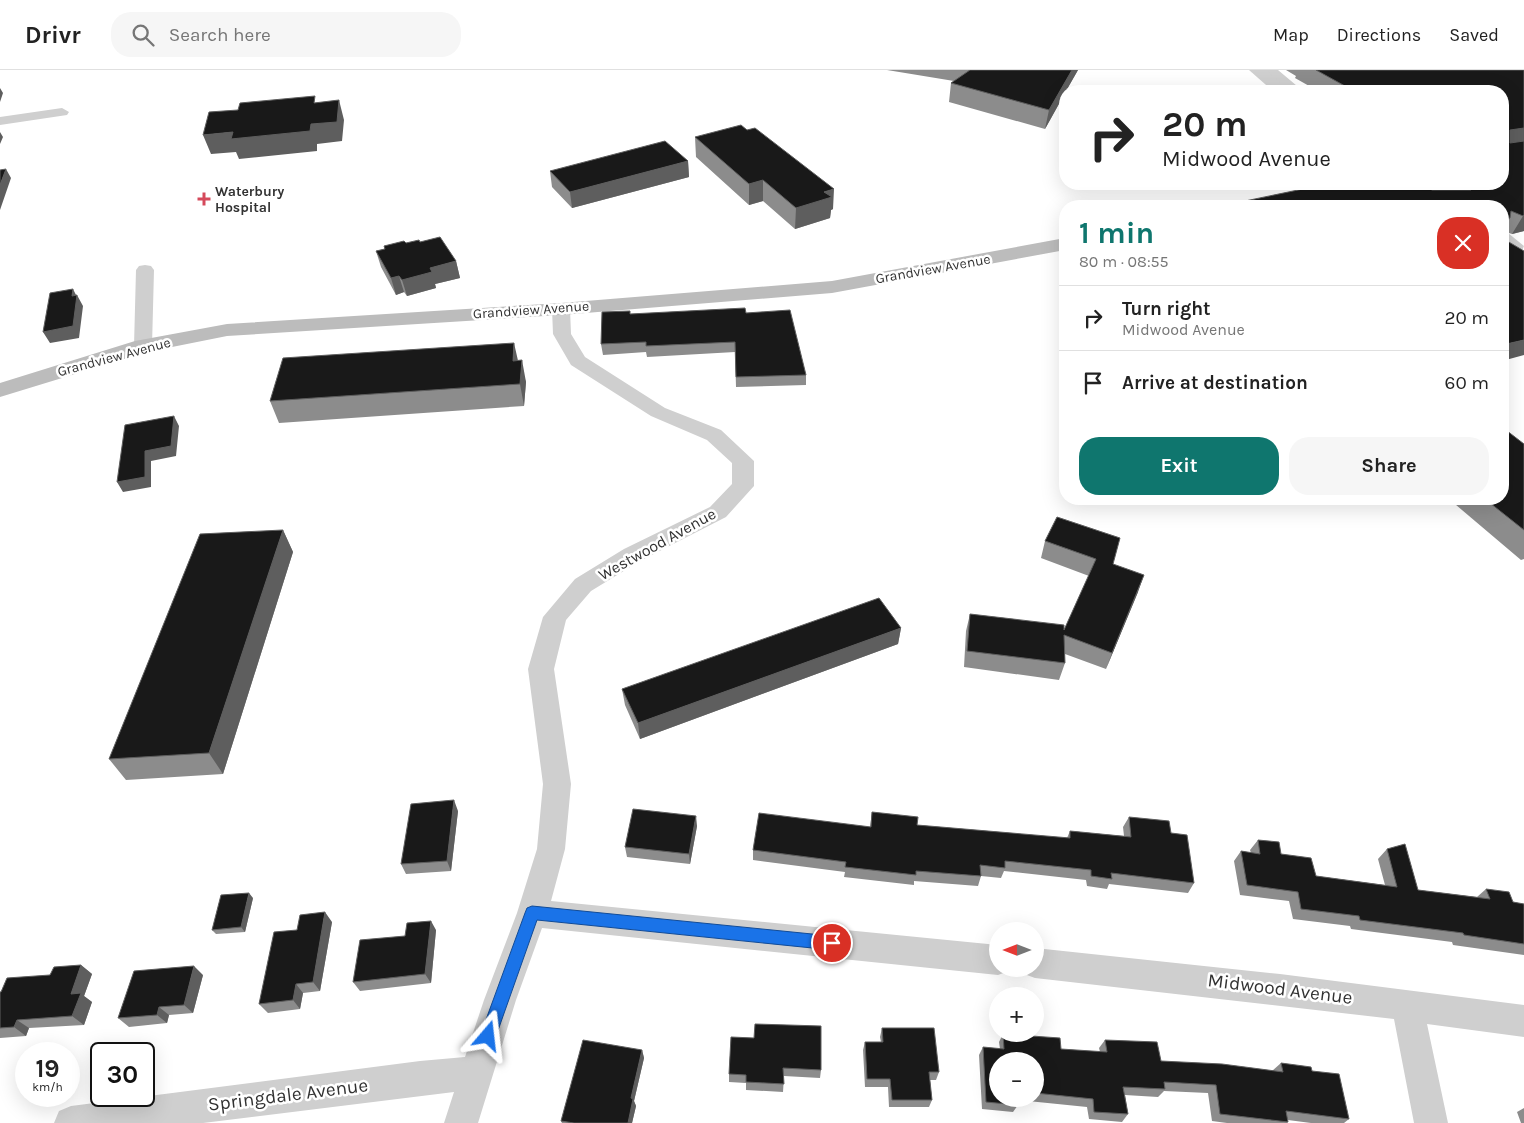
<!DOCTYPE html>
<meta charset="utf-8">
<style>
body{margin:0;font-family:Karla,sans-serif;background:#f6f6f6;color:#222;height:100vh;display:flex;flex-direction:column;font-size:19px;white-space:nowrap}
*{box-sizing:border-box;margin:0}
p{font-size:16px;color:#767676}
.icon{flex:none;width:28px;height:28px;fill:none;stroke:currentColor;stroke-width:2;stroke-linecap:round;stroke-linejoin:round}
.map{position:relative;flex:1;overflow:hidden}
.panel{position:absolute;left:1059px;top:130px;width:450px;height:305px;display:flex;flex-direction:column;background:#fff;border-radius:20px;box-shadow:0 5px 20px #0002}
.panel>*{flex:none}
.hud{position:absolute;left:1059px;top:15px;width:450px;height:105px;border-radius:20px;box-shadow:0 5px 20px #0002;background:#fff;color:#222;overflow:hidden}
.needle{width:32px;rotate:270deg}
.buttons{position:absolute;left:989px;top:852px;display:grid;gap:10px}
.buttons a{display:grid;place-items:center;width:55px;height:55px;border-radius:50%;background:#fff;box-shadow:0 5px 20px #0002;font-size:25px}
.speed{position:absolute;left:15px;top:972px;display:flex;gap:10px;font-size:25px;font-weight:700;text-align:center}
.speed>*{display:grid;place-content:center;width:65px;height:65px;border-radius:50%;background:#fff;box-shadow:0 5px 20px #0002;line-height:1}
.speed small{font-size:12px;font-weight:400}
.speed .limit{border:2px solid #111;border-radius:8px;background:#fff;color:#111}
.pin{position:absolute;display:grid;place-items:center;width:42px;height:42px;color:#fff;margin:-21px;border:2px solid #fff;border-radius:50%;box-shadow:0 1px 5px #0007}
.me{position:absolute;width:55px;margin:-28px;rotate:17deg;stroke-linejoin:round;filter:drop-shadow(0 0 4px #0008)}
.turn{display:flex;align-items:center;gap:18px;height:105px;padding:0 20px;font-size:22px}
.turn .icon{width:65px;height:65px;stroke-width:2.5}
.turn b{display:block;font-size:35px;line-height:42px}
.round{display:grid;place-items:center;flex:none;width:52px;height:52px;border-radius:20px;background:#f6f6f6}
.overview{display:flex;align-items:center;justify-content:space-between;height:85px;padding:0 20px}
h1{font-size:30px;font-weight:700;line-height:38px;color:#0f766e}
.action{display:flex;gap:10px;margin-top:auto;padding:10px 20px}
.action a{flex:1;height:58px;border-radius:20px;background:#0f766e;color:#fff;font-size:20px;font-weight:700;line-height:58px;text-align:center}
.action a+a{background:#f6f6f6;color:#222}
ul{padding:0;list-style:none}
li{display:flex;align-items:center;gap:15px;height:65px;padding:0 20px;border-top:1px solid #e0e0e0}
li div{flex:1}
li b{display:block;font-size:19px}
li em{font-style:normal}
header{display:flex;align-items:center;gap:30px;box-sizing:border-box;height:70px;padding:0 25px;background:#fff;border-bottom:1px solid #e0e0e0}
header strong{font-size:24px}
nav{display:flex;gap:28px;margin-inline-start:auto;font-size:18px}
.search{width:350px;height:45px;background:#f6f6f6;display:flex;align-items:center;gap:12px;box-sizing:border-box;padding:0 18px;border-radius:20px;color:#767676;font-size:19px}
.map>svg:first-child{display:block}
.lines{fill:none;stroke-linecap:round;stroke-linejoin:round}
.minor{fill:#cfcfcf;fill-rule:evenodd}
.tertiary{fill:#cfcfcf;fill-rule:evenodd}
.secondary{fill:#bcbcbc;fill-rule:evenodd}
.wall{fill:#8c8c8c;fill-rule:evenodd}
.shaded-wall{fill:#5e5e5e}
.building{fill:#191919;stroke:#5e5e5e}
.route{fill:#1a73e8;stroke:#114b97}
.poi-dot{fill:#d5495b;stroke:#fff;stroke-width:2}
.labels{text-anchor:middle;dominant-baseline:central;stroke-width:5;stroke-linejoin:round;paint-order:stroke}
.far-poi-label{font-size:14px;font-weight:bold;fill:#323232;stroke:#fff;text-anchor:start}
.far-street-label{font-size:14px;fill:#323232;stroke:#fff}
.street-label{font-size:16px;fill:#323232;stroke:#fff}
.near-street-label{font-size:19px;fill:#323232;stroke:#fff}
</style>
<header>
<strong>Drivr</strong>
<div class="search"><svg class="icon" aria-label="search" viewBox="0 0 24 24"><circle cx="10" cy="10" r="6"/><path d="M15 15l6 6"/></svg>Search here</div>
<nav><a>Map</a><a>Directions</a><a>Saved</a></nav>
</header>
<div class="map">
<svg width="1524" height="1053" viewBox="0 0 1524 1053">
<rect width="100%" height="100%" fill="#fff"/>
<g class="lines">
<path class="minor" d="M1263 0H1278L1303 21H1288Z
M62 38 69 42 67 45 0 55V47Z
M1502 161 1508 163 1524 176 1519 188H1507L1505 184 1507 177 1502 174Z
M145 195 151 196 154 200 152 276 150 280 143 282 136 280 134 276 136 200 139 196Z
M561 234 567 235 570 239 571 264 585 287 665 338 721 360 754 391V416L726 447 640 491 591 521 566 550 554 599 571 714 565 779 551 831 998 875V899H1010L1009 901 998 905 542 858 516 930 478 1053H444L454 1022 203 1053H54L59 1041 71 1036 420 991 465 987 484 930 517 843 537 779 543 714 528 599 543 547 575 509 624 479 710 437 732 414V393L707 370 651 346 571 295 553 264 552 239 555 235Z
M1035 878 1280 904 1524 935V967L1427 954 1448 1053H1414L1394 949 1035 908 1024 904 1022 899H1035Z"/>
<path class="tertiary" d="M1249 0H1266L1290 21H1273Z"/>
<path class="secondary" d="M1065 168V180L832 223 561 245 227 266 147 282 0 327V313L135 271 227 254 561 233 832 211Z"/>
</g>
<path class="wall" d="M887 0H1078L1066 21H1065V23L1045 59 949 32 951 13 954 11Z
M1286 0H1524V161L1512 164 1503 161 1502 162V136L1432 120H1441L1432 114H1502V21H1318L1295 8 1296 6Z
M695 67 833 139 831 140 830 148 795 159 763 131 749 135 696 87Z
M688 91 689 107 572 138 552 117 550 101Z
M420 172 456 191 460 208 435 214 436 218 407 226 404 222 396 225 381 197 376 181 384 179V176Z
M746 243 806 305V315L736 317 735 282 647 287 646 282 603 285 601 274 630 244Z
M518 290 526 312 524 336 279 353 270 331Z
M1524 374V489L1521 490 1449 429H1502Z
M283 460 293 482 223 704 126 710 109 689Z
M1045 471 1113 494 1138 522 1106 599 1065 584V593L1059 610 964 597 966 561 970 544 1064 560 1089 506 1041 488Z
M901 558 898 574 640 669 625 635 622 619Z
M458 741 451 801 406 804 401 794Z
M872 742 917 755 1067 768 1070 761 1124 766 1123 757 1129 747 1171 763 1194 813 1188 823 1109 814 1107 819 1087 816 1086 810 1004 801 1001 808 981 806 978 816 914 811V815L844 807 845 802 753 790V780L870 757Z
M697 756 690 794 627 787 625 777Z
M1258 770 1281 784 1316 806 1385 815 1378 789 1387 779 1418 820 1477 827 1486 819 1513 832 1524 834V885L1453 875 1452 872 1351 859 1350 856 1293 849 1289 831 1240 825 1234 791 1241 781 1251 783 1250 780Z
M253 828 245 862 216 864 212 860Z
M332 852 320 921 303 923 300 939 268 943 259 934 297 860Z
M436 860 431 913 360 921 353 912 405 866Z
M81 895 92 904 84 926 92 932 84 955 29 958 26 966 0 968V922Z
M203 905 193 943 169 945 167 953 129 957 118 948Z
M882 958 939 1002 936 1010H930L932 1030 929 1037H889L888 1017H865L863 980 865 972H881L880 967Z
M1003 964 1061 979 1100 982 1099 978 1105 970 1161 991 1272 1001 1281 993 1312 1001 1349 1049 1344 1053H1311L1288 1050V1052L1287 1053H1227L1212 1051 1208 1023 1164 1021 1158 1027 1125 1025 1128 1044 1122 1052 1089 1049 1087 1037 1018 1030V1035L1013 1042 982 1039 979 985 983 977 1000 979 999 972ZM1035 991V1029H998Z
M731 967 821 1000 820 1008 784 1006 783 1022 746 1020V1013L729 1012V1004Z
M642 980 644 988 634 1031 636 1036 632 1053H562L561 1051Z
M1524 1038V1053H1521L1517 1042Z"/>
<path class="shaded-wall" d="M1072 0H1078L1066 21H1065V23L1045 59 1049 40Z
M0 18 3 23 0 32Z
M339 30 344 50 342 71 317 74V81L239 89 236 82 211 84 203 65 311 54Z
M1524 58V74L1502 77 1510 60Z
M0 62 3 67 0 74Z
M688 91 689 107 572 138 570 122Z
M6 99 11 108 0 140V115Z
M763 110V131L749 135V114Z
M834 119 833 139 831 140 830 148 795 159 796 138 824 122Z
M1524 145V161L1512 164 1523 146Z
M1510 148 1502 162V150Z
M456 191 460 208 435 214 436 218 407 226 402 210 430 198Z
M399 206 404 222 396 225 391 208Z
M73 219 77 227V225L83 236 79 268 50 273 43 262 72 226Z
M1524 270V285L1502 291V275Z
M514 273 519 295 513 291Z
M522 290 526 312 524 336 520 314Z
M174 346 179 356 176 386 151 391V417L123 422 117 412 145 381Z
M283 460 293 482 223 704 209 683Z
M1144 505 1138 522 1106 599 1112 583Z
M901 558 898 574 640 669 638 653Z
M454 730 458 741 451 801 447 791Z
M696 746 697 756 690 794 689 784Z
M249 823 253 828 245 862 241 857Z
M325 842 332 852 320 921 313 912Z
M431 851 436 860 431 913 425 904Z
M81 895 92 904 84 926 92 932 84 955 72 946 71 924Z
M194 896 203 905 193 943 184 935Z
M296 914 303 923 300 939 293 930Z
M159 937 169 945 167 953 157 945Z
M17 950 29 958 26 966 14 957Z
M642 980 644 988 634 1031 636 1036 632 1053H628L631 1028Z"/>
<path class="building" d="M970 0H1072L1049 40 951 13Z
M1316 0H1524V58L1510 60V73L1524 71V145L1523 146 1511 141 1510 148 1502 150V136H1221L1327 114H1422L1432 120H1471L1473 118 1467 114H1502V21H1354Z
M315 26 314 33 339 30 337 52 311 54 310 61 231 69 233 62 203 65 209 42 238 40 240 33Z
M741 55 747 60 755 58 834 119 824 122 832 127 796 138 763 110 749 114 695 67Z
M665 71 688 91 570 122 550 101Z
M6 99 0 115V100Z
M440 167 456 191 430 198 432 202 402 210 399 206 391 208 376 181 385 179 384 176 404 171 406 173 419 170 420 172Z
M1502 168 1524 181V270L1502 275V218H1504H1502Z
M73 219 72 226 77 225 73 256 43 262 50 223Z
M745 238 746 243 790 240 806 305 736 307 735 272 646 276V272L601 274 602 242 630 241V244Z
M514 273 513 291 522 290 520 314 270 331 283 288Z
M174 346 171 376 145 381V407L117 412 125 355Z
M1502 357 1524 374V460L1485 429H1502Z
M1057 447 1120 468 1113 494 1144 505 1112 583 1064 565 1065 593 967 581 970 544 1064 555V560L1096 489 1045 471Z
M283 460 209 683 109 689 200 464Z
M879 528 901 558 638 653 622 619Z
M454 730 447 791 401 794 411 734Z
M633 739 696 746 689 784 625 777Z
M872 742 918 747 917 755 1070 768V761L1131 767 1129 747 1169 751 1171 763 1187 765 1194 813 1111 803 1112 809 1091 806V800L1005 791V798L980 795 981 806 916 801V805L845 797 846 792 753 780 759 743 871 757Z
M1258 770 1279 772 1281 784 1311 788 1316 806 1397 817 1387 779 1405 774 1418 820 1490 829 1486 819 1509 822 1513 832 1524 834V874L1464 865 1463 863 1360 850 1359 846 1301 839 1298 822 1247 815 1241 781 1260 784Z
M249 823 241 857 212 860 221 825Z
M325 842 313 912 296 914 293 930 259 934 274 862 297 860 300 845Z
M431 851 425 904 353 912 360 870 405 866 407 853Z
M81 895 71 924 81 923 72 946 17 950 14 957 0 958V922H1L7 908 50 905 54 897Z
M194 896 184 935 159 937 157 945 118 948 134 901Z
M755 954 821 956V1000L783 998 784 1014 746 1012V1005L729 1004 731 967 754 968Z
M882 958H934L939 1002H929L932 1030H892L890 1009H867L865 972H883Z
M1003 964 1060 968 1061 979 1107 982 1105 970 1157 972 1161 991 1222 994 1283 1002 1281 993 1311 997 1312 1001 1339 1004 1349 1049 1286 1041 1288 1052 1220 1044 1216 1015 1164 1012 1165 1019 1123 1017 1128 1044 1094 1042 1093 1029 1035 1023V991H998V1029H1018V1035L986 1032 983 977 1004 979Z
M583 970 642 980 631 1028 633 1029 628 1053H574L561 1051Z"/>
<path class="route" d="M532 836 832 866 837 868 839 873 837 878 832 880 537 850 496 966 494 972 488 974 483 972 480 966 525 843 527 838Z"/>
<path class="poi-dot" d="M201.5 121.5h5v5h5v5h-5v5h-5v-5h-5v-5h5z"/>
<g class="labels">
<g class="far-poi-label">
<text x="215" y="121">Waterbury<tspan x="215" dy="16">Hospital</tspan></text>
</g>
<g class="far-street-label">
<text transform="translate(933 199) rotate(-10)">Grandview Avenue</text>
<text transform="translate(531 240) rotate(-4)">Grandview Avenue</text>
<text transform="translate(114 287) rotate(-15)">Grandview Avenue</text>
</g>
<g class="street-label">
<text transform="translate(657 474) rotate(-29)">Westwood Avenue</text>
</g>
<g class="near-street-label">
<text transform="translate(1280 919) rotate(7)">Midwood Avenue</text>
<text transform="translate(288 1025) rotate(-7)">Springdale Avenue</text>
</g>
</g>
</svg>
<div class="buttons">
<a><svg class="needle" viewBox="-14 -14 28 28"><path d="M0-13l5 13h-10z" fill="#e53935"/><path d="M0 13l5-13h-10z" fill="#767676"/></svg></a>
<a>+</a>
<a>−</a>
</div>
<div class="speed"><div>19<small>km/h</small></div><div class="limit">30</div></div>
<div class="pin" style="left:832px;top:873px;background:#d93025"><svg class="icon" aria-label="arrive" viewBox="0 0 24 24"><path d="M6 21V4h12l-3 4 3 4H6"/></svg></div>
<svg class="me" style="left:488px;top:966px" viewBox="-20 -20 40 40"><path d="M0-17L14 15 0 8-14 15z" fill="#1a73e8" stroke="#fff" stroke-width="4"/></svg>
<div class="hud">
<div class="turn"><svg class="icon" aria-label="right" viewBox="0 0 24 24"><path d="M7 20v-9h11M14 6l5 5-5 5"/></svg><div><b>20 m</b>Midwood Avenue</div></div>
</div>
<section class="panel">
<div class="overview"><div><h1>1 min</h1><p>80 m · 08:55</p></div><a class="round" style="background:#d93025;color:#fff"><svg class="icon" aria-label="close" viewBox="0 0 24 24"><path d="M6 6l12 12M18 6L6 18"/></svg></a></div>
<ul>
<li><svg class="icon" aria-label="right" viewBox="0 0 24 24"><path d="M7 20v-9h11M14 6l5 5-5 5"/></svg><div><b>Turn right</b><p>Midwood Avenue</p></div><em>20 m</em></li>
<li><svg class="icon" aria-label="arrive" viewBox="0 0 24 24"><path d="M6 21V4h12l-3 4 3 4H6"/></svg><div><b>Arrive at destination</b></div><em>60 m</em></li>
</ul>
<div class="action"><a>Exit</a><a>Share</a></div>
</section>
</div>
